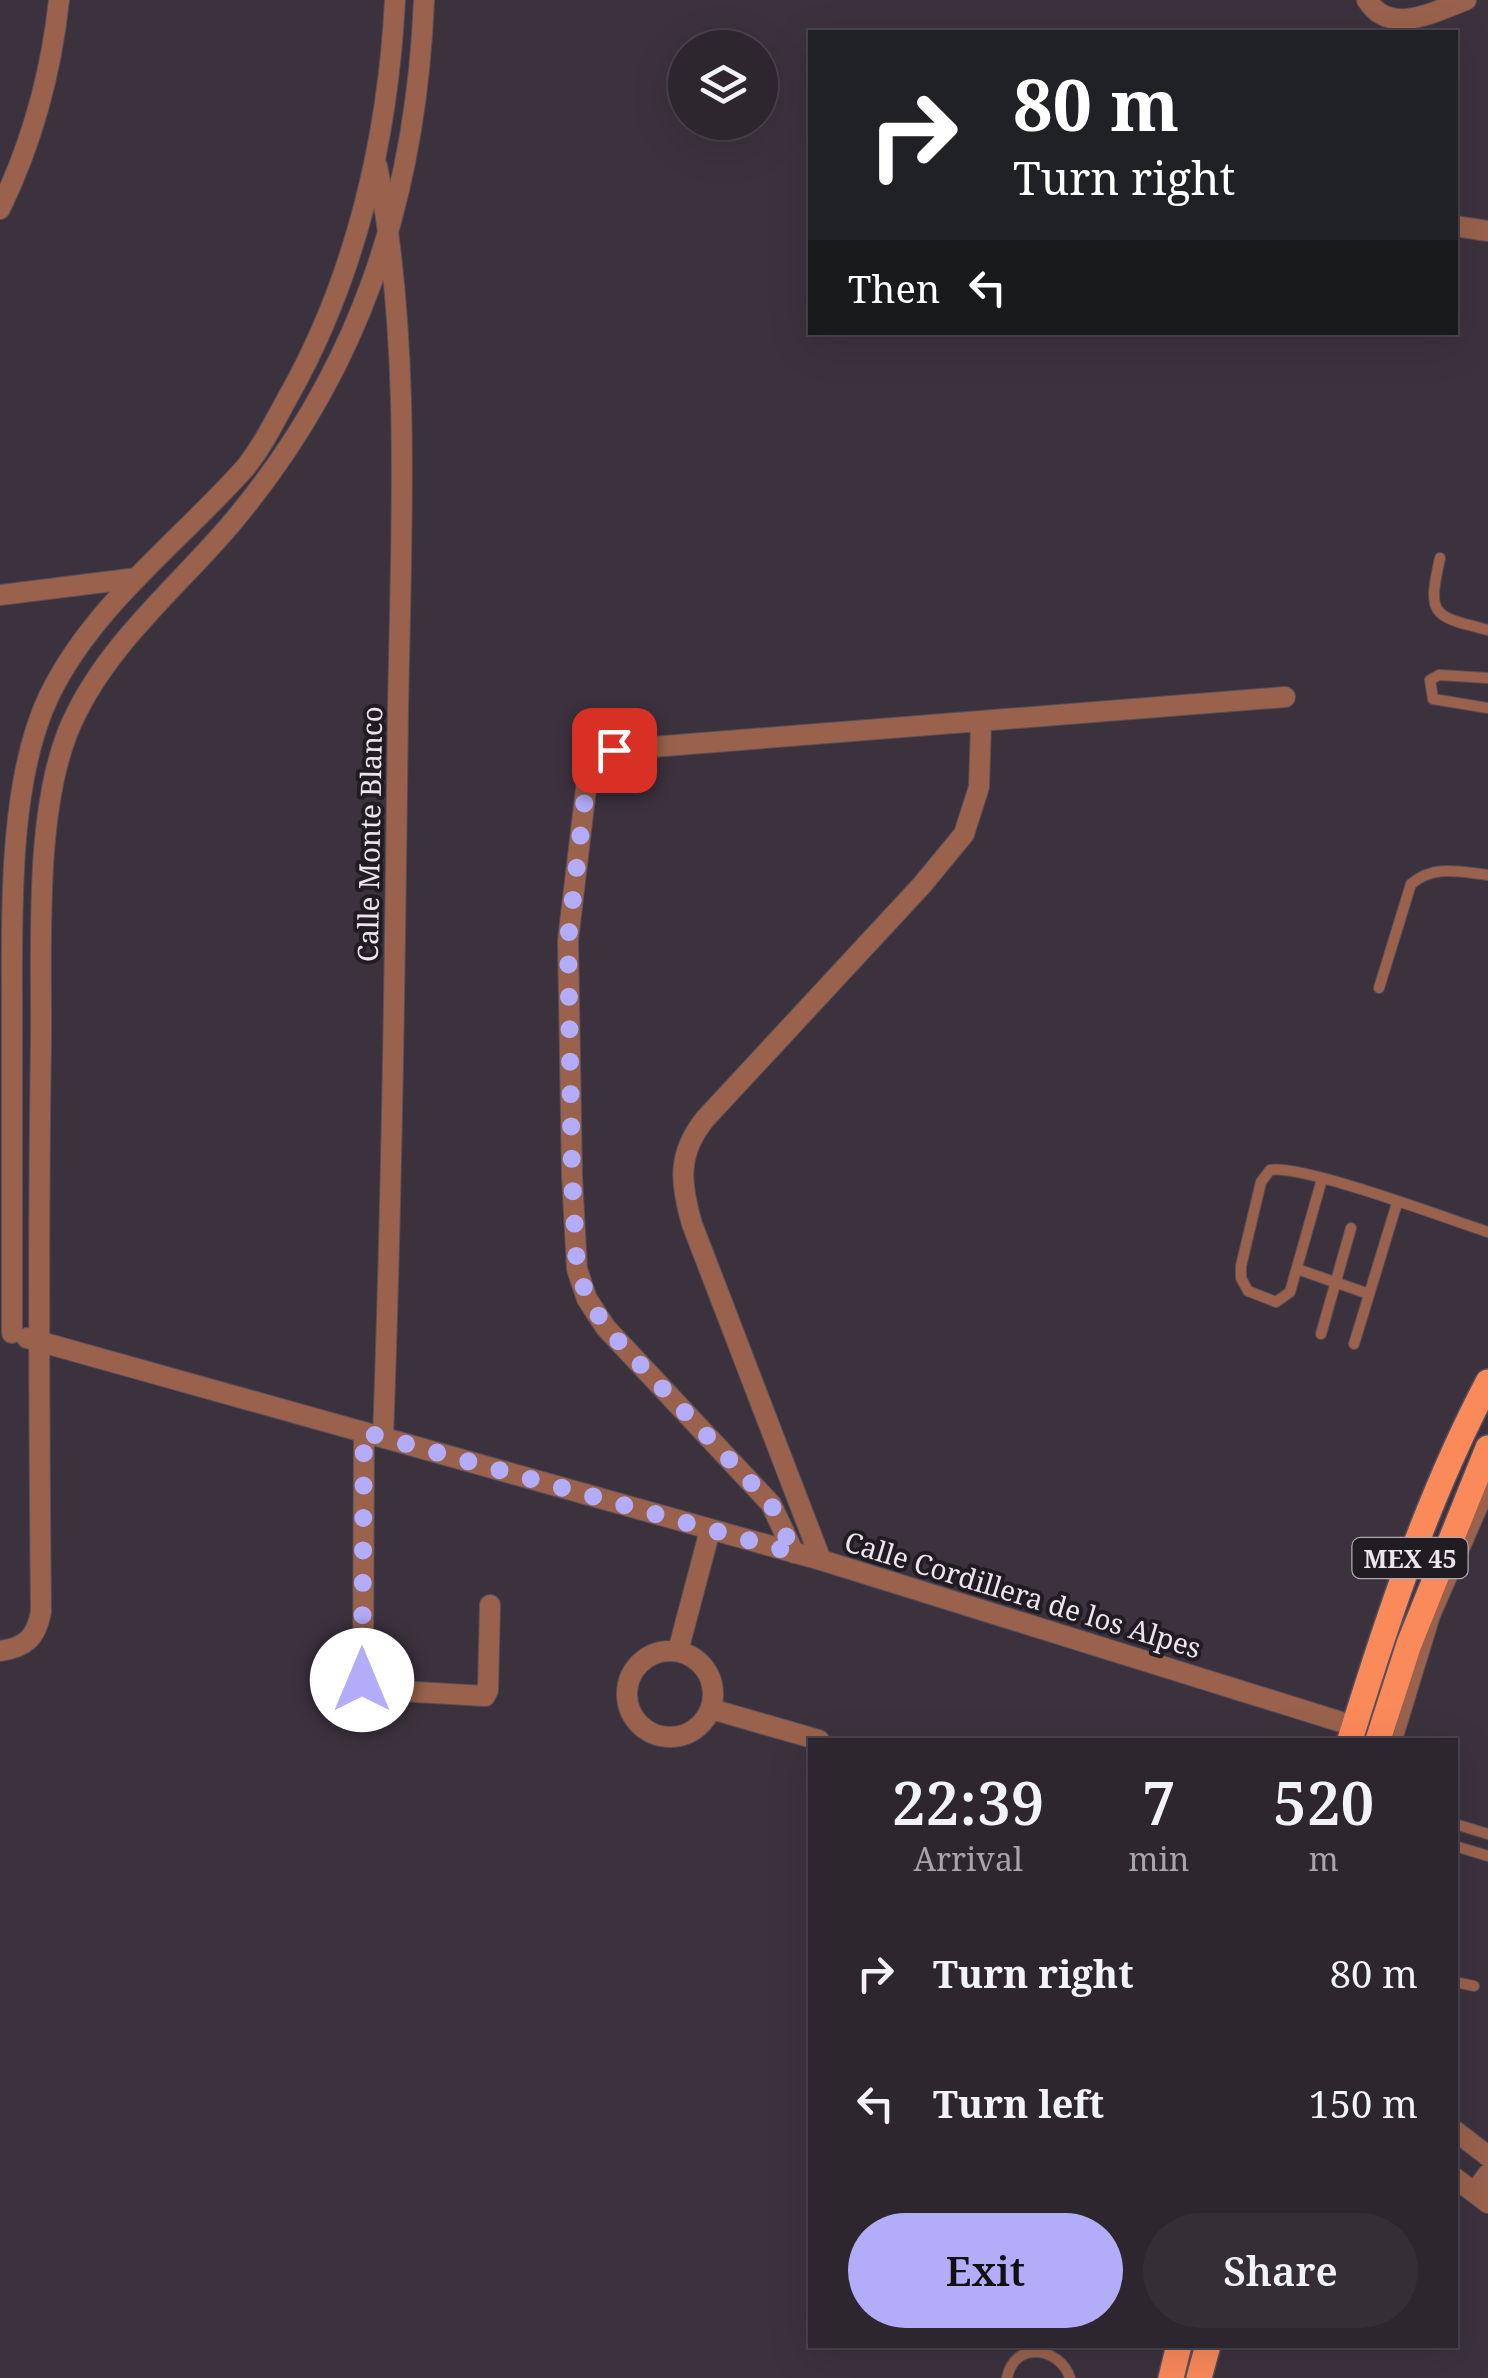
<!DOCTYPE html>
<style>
body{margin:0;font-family:"Noto Serif",serif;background:#352e36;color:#f1f3f6;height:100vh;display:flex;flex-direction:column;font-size:38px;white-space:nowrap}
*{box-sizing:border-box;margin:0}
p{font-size:32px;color:#a7a5aa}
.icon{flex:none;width:55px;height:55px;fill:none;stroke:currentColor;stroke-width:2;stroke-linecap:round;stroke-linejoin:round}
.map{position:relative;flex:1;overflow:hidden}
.side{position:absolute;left:808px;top:1738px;width:650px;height:610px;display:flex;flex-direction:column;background:#2d262e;border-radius:0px;box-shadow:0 10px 40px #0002,0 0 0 2px #48434a}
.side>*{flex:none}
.top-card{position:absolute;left:808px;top:30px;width:650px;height:305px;border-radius:0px;box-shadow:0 10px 40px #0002,0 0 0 2px #48434a;background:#202124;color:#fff;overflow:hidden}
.fabs{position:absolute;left:668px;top:30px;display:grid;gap:20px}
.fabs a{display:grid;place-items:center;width:110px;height:110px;border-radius:50%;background:#2d262e;box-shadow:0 10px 40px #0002,0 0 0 2px #48434a;font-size:50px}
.pin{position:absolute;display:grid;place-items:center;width:85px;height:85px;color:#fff;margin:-42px;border-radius:20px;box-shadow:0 5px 15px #0006}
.me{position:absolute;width:110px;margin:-55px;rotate:0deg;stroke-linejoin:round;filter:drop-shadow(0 0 8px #0008)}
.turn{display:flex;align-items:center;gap:35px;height:210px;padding:0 40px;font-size:45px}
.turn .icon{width:130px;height:130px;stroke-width:2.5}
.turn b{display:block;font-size:70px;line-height:85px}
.then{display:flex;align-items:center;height:95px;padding:0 40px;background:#0003;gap:20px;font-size:38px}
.eta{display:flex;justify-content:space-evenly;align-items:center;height:170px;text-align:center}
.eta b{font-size:60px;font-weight:600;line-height:70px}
.primary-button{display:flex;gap:20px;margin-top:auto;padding:20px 40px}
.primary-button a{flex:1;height:115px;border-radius:60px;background:#b3adf9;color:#111;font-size:40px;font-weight:600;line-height:115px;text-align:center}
.primary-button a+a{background:#352e36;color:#f1f3f6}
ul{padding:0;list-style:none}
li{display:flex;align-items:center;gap:30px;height:130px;padding:0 40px}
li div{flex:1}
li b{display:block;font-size:38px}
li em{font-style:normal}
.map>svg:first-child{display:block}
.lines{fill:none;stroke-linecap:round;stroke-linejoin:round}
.service-casing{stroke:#584f5a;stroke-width:12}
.minor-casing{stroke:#584f5a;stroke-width:22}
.primary-casing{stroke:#584f5a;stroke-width:28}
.service{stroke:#9a624c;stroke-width:10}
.minor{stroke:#9a624c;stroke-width:20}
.primary{stroke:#fb8a5b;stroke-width:25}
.route{stroke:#b3adf9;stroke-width:18;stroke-dasharray:0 32.4}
.labels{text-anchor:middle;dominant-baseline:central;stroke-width:8;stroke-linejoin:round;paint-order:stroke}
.shield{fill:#201c21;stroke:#afa9b0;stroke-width:2.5}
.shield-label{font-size:25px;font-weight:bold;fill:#ece5ed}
.street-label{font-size:28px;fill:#ece5ed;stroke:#201c21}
</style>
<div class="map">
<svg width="1488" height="2378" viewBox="0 0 1488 2378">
<rect width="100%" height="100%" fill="#3c323e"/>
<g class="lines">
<g class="service-casing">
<path id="service" d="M1440 558C1427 616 1432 616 1488 630
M1488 678 1439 675 1430 680 1433 699 1488 708
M1379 988 1411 884C1434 864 1460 872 1488 875
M1322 1179 1290 1292 1276 1302 1248 1291 1241 1278V1266L1261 1182 1270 1170C1302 1164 1448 1219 1488 1232
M1297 1269 1369 1294
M1321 1334 1351 1228
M1354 1344 1397 1203
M1397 1740 1435 1616 1485 1502 1483 1478
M1455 1824 1488 1834
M1455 1846 1488 1856
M1455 1982 1474 1986
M1007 2378C1014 2340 1060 2347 1070 2378"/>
</g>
<g class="minor-casing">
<path id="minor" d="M1367 0C1390 37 1436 11 1466 0
M377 166C412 340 401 533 398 710 395 953 392 1195 383 1437
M0 209C33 141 51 74 59 0
M1455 226 1488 231
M0 595 137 578
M12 1333C12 1225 11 1117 12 1008 12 914 8 782 49 696 93 605 179 542 245 468 262 447 275 421 288 397 356 277 388 137 395 0
M27 1338 821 1560 1354 1726
M364 1432 363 1683 381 1690 485 1696 488 1690 490 1605
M794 1553 771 1504 606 1328 587 1299 577 1269 572 1176 568 940 588 772 614 750 1285 697
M821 1560 692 1224C680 1183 677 1154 705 1119L922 885 964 834 979 787 981 724
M627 1694a43 43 0 1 1 86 0a43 43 0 1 1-86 0Z
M0 1651C26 1647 36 1638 41 1612 39 1422 38 1232 41 1042 42 950 34 820 67 734 100 650 174 591 231 524 360 371 416 198 424 0
M678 1651 710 1530
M711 1709 819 1740
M1455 2131 1488 2156
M1455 2178 1488 2203
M1475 2192 1488 2174"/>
</g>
<g class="primary-casing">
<path id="primary" d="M1350 1740C1388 1617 1428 1496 1488 1382
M1378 1740 1409 1644 1488 1448
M1171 2378 1179 2345
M1199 2378 1208 2345"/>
</g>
<use href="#service" class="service"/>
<use href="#minor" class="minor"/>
<use href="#primary" class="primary"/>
</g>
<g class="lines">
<path class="route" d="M362 1680 364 1432 794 1553 771 1504 606 1328 588 1298 577 1269 572 1176 568 940 588 772 614 750"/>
</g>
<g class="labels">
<rect class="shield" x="1352.5" y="1538" width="115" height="40" rx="8"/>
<g class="shield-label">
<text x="1410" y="1558">MEX 45</text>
</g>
<g class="street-label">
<text transform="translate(369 834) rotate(-89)">Calle Monte Blanco</text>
<text transform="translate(1023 1594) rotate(17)">Calle Cordillera de los Alpes</text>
</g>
</g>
</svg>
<div class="fabs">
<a><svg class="icon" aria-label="layers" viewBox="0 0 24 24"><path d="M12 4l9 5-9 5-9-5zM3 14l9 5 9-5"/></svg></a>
</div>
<div class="pin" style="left:614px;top:750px;background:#d93025"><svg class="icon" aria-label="arrive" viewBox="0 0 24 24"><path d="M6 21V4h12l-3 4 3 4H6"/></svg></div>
<svg class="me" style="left:362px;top:1680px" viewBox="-20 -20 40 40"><circle r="19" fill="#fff"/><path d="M0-13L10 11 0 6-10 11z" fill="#b3adf9"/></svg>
<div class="top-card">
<div class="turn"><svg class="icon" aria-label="right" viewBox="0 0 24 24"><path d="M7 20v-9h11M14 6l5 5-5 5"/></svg><div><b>80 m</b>Turn right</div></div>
<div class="then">Then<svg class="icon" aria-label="left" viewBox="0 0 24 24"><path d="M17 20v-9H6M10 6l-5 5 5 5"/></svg></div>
</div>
<section class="side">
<div class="eta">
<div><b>22:39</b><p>Arrival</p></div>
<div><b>7</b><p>min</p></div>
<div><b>520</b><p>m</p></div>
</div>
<ul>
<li><svg class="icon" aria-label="right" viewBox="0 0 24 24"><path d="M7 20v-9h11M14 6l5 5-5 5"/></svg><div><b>Turn right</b></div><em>80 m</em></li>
<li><svg class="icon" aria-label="left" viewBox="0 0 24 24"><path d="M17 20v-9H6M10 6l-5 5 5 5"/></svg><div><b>Turn left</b></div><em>150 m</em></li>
</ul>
<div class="primary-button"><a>Exit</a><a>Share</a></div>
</section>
</div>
